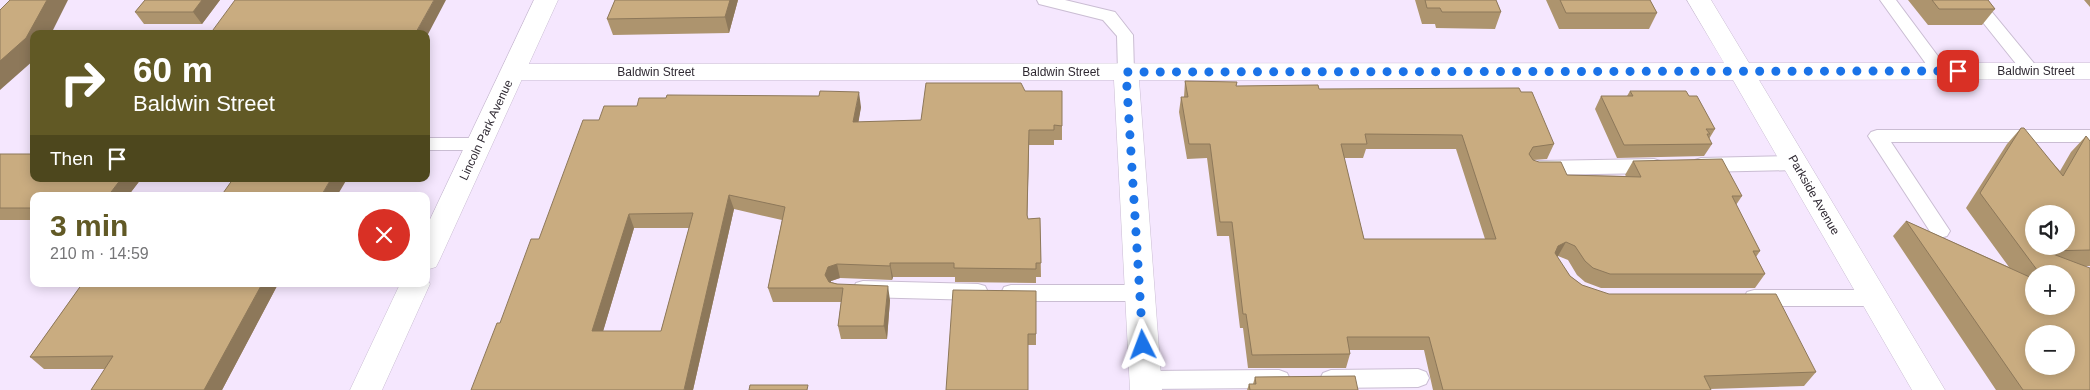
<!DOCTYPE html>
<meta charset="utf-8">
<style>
body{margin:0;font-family:Arial,sans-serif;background:#f6f6f6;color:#202124;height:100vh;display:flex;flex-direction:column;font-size:19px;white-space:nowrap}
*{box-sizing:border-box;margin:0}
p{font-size:16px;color:#757577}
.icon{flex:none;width:28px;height:28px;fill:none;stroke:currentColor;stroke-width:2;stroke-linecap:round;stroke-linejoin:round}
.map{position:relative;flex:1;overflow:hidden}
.panel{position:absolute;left:30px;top:192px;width:400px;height:95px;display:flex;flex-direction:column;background:#fff;border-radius:10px;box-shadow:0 2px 12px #0003}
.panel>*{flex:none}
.hud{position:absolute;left:30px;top:30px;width:400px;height:152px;border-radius:10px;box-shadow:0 2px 12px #0003;background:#615925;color:#fff;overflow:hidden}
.controls{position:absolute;left:2025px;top:205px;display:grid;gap:10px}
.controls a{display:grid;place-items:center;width:50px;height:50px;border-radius:50%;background:#fff;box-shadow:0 2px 12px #0003;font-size:25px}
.pin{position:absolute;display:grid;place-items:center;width:42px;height:42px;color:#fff;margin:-21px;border-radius:10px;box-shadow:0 2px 8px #0006}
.me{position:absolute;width:55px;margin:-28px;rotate:357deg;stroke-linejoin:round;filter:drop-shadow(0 0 4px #0008)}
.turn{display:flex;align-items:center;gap:18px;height:105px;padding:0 20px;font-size:22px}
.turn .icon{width:65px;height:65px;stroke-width:2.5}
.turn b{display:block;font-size:35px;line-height:42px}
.then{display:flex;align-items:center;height:48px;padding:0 20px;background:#0003;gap:10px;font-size:19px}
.round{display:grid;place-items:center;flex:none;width:52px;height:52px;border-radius:26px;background:#f6f6f6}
.headline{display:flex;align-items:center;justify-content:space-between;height:85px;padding:0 20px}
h1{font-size:30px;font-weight:700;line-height:38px;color:#615925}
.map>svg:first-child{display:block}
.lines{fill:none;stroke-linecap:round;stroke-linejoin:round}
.service-casing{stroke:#cabdd3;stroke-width:2}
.minor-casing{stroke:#cabdd3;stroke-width:1}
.tertiary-casing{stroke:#cabdd3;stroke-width:1}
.service{fill:#fff;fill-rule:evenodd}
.minor{fill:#fff;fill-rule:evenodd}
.tertiary{fill:#fff;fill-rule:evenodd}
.wall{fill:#ad946e;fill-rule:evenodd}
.shaded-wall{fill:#8d785a}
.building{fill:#c9ac80;stroke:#8d785a;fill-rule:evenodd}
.route{stroke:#1a73e8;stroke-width:9;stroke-dasharray:0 16.2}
.labels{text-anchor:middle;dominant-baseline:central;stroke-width:4;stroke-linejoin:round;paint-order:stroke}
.street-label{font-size:12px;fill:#2f2932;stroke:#fff}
</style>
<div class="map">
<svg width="2090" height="390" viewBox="0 0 2090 390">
<rect width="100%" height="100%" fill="#f5e7fe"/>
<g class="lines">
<g class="service-casing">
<path id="service" d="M1037 0H1065L1115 12 1133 35 1134 72 1132 76 1126 78 1120 76 1118 72 1117 36 1103 20 1039 4Z
M1880 0H1896L1946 67 1948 71 1946 75 1940 77 1934 75Z
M1965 0H1982L2037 67 2039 71 2037 75 2031 77 2025 75Z
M1877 130H2090V142H1891L1950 231 1947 236 1940 238 1933 236 1868 136 1871 132Z
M426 138H479L485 139 488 144 485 149 479 150H426Z
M1796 156 1802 158 1805 163 1802 168 1796 170 1701 172 1695 170 1692 165 1695 160 1701 158Z
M1654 159 1660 161 1663 166 1660 171 1654 173 1539 175 1533 173 1530 168 1533 163 1539 161Z
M863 281 978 284 985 286 988 292 985 298 978 300 863 297 856 295 853 289 856 283Z
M1011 285H1140L1147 287 1150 293 1147 299 1140 301H1011L1004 299 1001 293 1004 287Z
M1754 290H1875L1882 292 1885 298 1882 304 1875 306H1754L1747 304 1744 298 1747 292Z
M1418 369 1426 372 1429 378 1426 384 1418 387 1331 388 1323 385 1320 379 1323 373 1331 370Z
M1279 370 1287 373 1290 379 1287 385 1279 388 1145 389 1137 386 1134 380 1137 374 1145 371Z"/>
</g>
<g class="minor-casing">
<path id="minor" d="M1687 0H1711L1749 63H2090V79L1759 80 1945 390H1912L1733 80H1139L1162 390H1130L1114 80H513L504 78 501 72 504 66 513 64 1724 63Z"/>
</g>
<g class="tertiary-casing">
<path id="tertiary" d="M534 0H558L440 259 436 267 426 270V228Z
M426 277 430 284 382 390H350L400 284H426Z"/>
</g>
<use href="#service" class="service"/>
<use href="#minor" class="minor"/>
<use href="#tertiary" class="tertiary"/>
</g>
<path class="wall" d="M145 0H220L202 24H144L135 12Z
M615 0H738L729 33 613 35 607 19Z
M1415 0H1496L1501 12 1495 29 1436 28 1435 24H1422Z
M1546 0H1650L1657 13 1649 29H1559Z
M1908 0H1988L1995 9 1982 25H1928Z
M2084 0H2090V7Z
M1185 81 1237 86 1319 89 1521 92 1554 144 1547 159 1533 160 1567 175 1626 176 1625 175 1633 161 1742 196 1736 205 1760 251 1756 257 1765 274 1755 288H1601L1585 282 1577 275 1568 260 1558 256 1557 257 1570 276 1582 285 1816 372 1804 386 1710 389 1711 390H1433L1424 350H1350V354L1346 368H1248L1243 328H1240L1229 236H1217L1207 158 1187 159 1179 112 1181 97H1184ZM1366 149H1456L1485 239H1364L1344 158H1363Z
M1025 91H1062V140H1054V145H1029L1027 216 1028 219 1040 218 1041 277H1036V283L955 282V277H893L892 280 840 278 831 281V282L890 300 887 339H841L838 326 841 302H773L768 288 782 220 734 209 693 390 500 323 539 239 599 120 861 107 858 122 921 120ZM634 228H689L661 331H603Z
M1630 91 1689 96 1715 129 1709 139 1712 144 1704 156 1617 158 1595 109 1601 96H1627Z
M2021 128 2060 171 2071 152 2086 136 2090 141V266H2085L2090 390H1996L1893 236 1906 221 2009 267 1966 208 2007 144ZM2034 274H2066L2034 306Z
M0 154 34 179H141L128 196H34V220H0Z
M82 284H287L286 286H277L222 390H91L105 369H44L30 357Z
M1036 291V345H1028L946 390Z
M1255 377 1358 390H1247L1249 384H1253Z"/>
<path class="shaded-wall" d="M47 0H68L51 34H34V60L0 90V61Z
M202 0H220L202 24 193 12Z
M434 0H446L426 38V34H415Z
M730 0H738L729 33 725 17Z
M859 92 861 107 856 137 853 122Z
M1029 130V145L1027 229V215Z
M121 179H141L128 196H108Z
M331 179H347L337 196H321Z
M729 195 734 209 693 390H684Z
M629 214 634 228 599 345 592 331Z
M1566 242 1558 256 1550 260 1558 246Z
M890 263 893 277 892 280 890 266Z
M837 264 840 278 831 281 828 289 825 275 828 267Z
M262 284H275L277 286 222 390H204Z
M888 286 890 300 887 339 884 326Z"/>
<path class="building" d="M10 0H47L26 38 0 61V10Z
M145 0H202L193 12H135Z
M235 0H434L415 34H210Z
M615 0H730L725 17 607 19Z
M1425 0H1496L1501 12H1442L1440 8H1427Z
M1560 0H1650L1657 13H1566Z
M1932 0H1988L1995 9H1939Z
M1185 81 1237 82 1236 86 1318 85 1319 89 1519 88 1521 92H1532L1554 144 1533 147 1529 154 1533 160 1539 162H1561L1567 175 1641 177 1633 161 1722 159 1742 196H1732L1760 251H1753L1765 274H1610L1593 268 1585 261 1575 246 1566 242 1558 246 1555 253 1570 276 1582 285 1609 294H1776L1816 372 1704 376 1711 390H1443L1429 337H1347L1350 354 1252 355 1246 314H1243L1232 222H1220L1210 144H1189L1181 97H1188ZM1365 134 1462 135 1496 239H1364L1341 144H1367Z
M926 83H1021L1025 91H1062V126L1054 125V130H1029L1027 215 1028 219 1040 218 1041 263H1036V269L954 268V263H890V266L837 264 828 267 825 275 829 282 837 284 888 286 884 326H838L843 288H768L785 207 729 195 684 390H471L497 323H500L531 239H539L583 120H599L604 106H637L639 98H666L667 95 819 96 820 91 859 92 853 122 921 120ZM693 213 661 331H592L629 214Z
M1630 91H1686L1689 96H1697L1715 129H1706L1710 134H1707L1712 144 1624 145 1601 96H1633Z
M2021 128H2024L2063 176 2086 136 2090 141V250L2045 251 2090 268V390H2023L1906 221 2034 279V306H2066V274H2040L1980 193ZM2034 214H2066V246H2034ZM2034 334H2066V366H2034Z
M0 154H34V179H121L108 196H34V208H0Z
M233 179H331L321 196H221Z
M82 284H262L204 390H91L113 356 30 357Z
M953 290 1036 291V334H1028V390H946Z
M1355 376 1358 390H1250L1249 384H1256L1255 377Z
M750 385H808L807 390H749Z"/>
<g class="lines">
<path class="route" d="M1143 345 1126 72 1958 71"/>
</g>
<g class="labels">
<g class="street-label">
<text x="2036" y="71">Baldwin Street</text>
<text x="656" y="72">Baldwin Street</text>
<text x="1061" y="72">Baldwin Street</text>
<text transform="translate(486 130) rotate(-65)">Lincoln Park Avenue</text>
<text transform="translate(1814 195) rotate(60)">Parkside Avenue</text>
</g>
</g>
</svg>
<div class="controls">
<a><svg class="icon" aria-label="sound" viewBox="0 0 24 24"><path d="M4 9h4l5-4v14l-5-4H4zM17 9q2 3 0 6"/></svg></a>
<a>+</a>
<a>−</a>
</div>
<div class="pin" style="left:1958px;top:71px;background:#d93025"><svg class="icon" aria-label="arrive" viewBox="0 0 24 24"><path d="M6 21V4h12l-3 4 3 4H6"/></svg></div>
<svg class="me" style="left:1143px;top:345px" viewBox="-20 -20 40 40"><path d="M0-17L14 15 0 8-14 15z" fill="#1a73e8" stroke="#fff" stroke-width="4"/></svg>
<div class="hud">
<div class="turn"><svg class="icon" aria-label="right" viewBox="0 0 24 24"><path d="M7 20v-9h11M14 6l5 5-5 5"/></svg><div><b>60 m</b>Baldwin Street</div></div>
<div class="then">Then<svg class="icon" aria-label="arrive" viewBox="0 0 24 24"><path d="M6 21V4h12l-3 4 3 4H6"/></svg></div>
</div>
<section class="panel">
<div class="headline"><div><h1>3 min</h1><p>210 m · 14:59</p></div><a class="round" style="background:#d93025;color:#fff"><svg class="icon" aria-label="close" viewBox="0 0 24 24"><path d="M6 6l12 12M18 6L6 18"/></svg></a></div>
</section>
</div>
